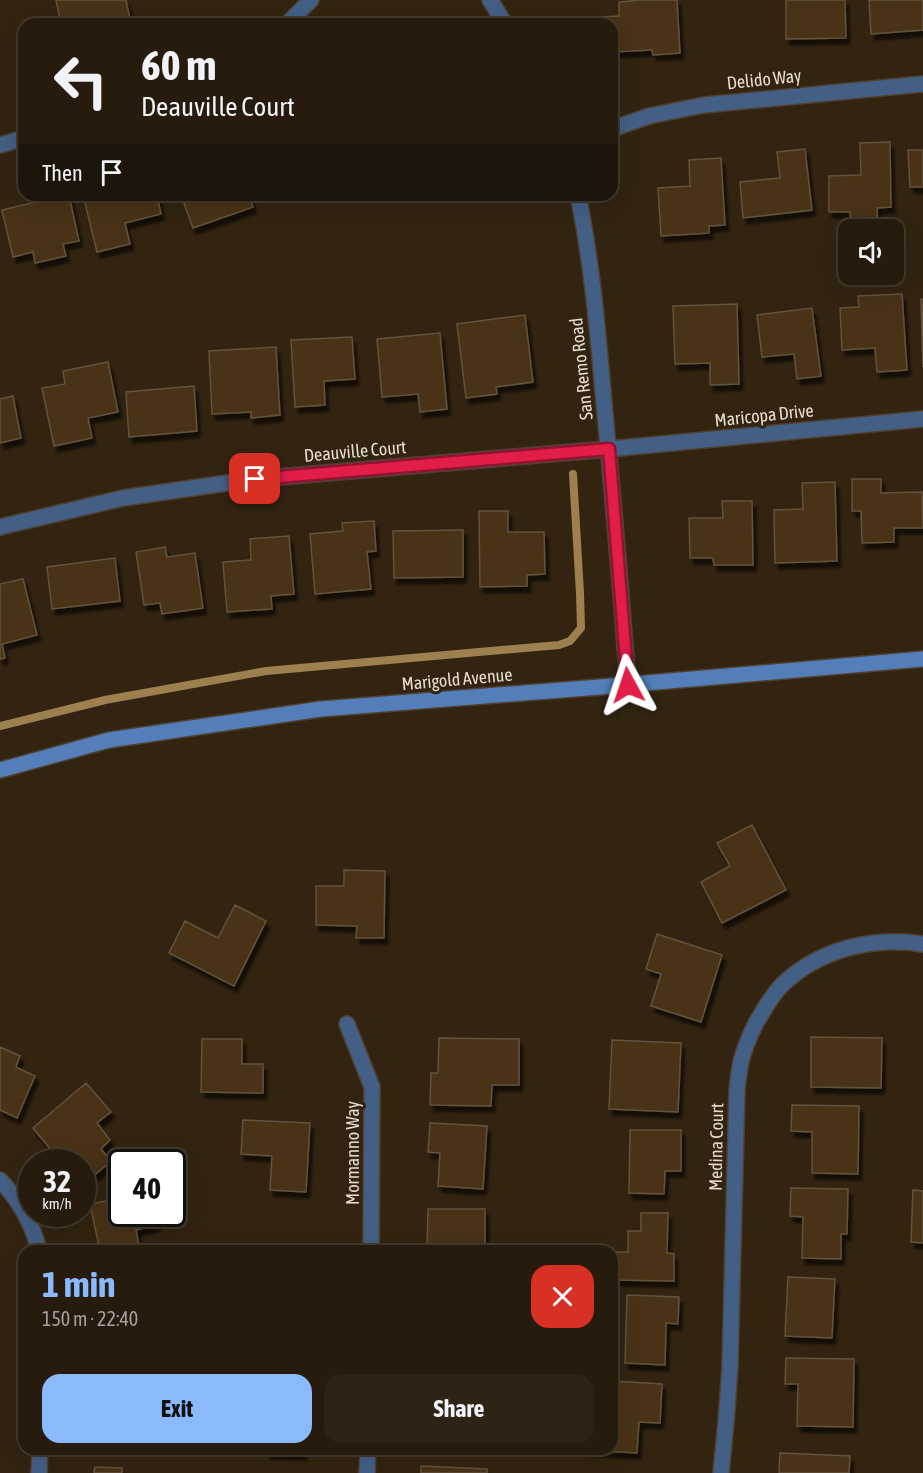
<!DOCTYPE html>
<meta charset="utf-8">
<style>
body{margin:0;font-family:"Asap Condensed",sans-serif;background:#2e2416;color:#f1f3f6;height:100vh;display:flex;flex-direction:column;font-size:22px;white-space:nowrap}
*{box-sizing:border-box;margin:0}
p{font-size:20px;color:#a4a19d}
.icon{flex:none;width:33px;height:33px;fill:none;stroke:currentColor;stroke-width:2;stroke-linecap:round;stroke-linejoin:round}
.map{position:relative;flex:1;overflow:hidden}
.drawer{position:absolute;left:18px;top:1245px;width:600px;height:210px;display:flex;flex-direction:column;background:#261b0d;border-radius:18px;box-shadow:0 6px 24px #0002,0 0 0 2px #42392e}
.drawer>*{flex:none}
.guide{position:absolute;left:18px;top:18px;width:600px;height:183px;border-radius:18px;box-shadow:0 6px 24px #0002,0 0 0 2px #42392e;background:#261b0d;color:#f1f3f6;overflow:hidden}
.tools{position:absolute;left:838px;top:219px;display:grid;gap:12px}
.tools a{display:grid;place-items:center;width:66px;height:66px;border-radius:12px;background:#261b0d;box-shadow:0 6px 24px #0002,0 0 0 2px #42392e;font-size:30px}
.speed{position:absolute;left:18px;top:1149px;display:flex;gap:12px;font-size:30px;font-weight:700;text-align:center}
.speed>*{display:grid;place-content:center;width:78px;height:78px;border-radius:50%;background:#261b0d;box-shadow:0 6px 24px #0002,0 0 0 2px #42392e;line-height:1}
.speed small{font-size:15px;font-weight:400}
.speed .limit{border:3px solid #111;border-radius:9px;background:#fff;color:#111}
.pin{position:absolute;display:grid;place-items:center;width:51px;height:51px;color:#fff;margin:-26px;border-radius:12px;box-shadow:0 3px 9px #0006}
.me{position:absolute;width:66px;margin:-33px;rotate:355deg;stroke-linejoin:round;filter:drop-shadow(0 0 4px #0008)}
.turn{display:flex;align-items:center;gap:21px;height:126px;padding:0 24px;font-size:27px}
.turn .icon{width:78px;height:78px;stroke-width:2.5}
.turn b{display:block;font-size:42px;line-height:51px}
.then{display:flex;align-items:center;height:57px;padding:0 24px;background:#0003;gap:12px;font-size:22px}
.round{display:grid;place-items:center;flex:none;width:63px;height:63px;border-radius:18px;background:#2e2416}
.head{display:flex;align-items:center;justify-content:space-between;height:102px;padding:0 24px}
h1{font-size:36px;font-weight:700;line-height:45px;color:#8abafc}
.primary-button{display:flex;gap:12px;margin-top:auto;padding:12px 24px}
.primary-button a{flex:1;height:69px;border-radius:18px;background:#8abafc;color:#111;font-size:24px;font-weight:700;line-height:69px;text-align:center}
.primary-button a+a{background:#2e2416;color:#f1f3f6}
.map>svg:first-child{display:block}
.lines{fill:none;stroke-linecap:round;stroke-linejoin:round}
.stream{stroke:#9e804f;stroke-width:8}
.building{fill:#483312;stroke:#62533e;stroke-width:1.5;filter:url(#shadow)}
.minor-casing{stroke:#4f4130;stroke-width:18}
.tertiary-casing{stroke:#4f4130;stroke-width:18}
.secondary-casing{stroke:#4f4130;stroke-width:18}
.minor{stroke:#445f85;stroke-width:15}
.tertiary{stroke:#445f85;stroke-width:15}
.secondary{stroke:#537eba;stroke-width:15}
.route-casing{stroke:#92132f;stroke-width:15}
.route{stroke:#e11d48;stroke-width:10}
.labels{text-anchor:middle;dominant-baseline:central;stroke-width:6;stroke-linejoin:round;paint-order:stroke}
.street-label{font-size:18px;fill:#e5dcd0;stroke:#322411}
</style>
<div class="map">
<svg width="923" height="1473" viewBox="0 0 923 1473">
<defs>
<filter id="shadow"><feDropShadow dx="3.5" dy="6" stdDeviation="1.5" flood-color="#0009"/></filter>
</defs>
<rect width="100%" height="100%" fill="#322411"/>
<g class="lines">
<path class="stream" d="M0 726 105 700 266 671 559 645 570 641 581 628 580 593 573 474"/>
</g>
<path class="building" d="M56 0H126L131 24H61Z
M641 0H677L680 53 653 55 652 50 612 52V24H602L601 17 619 16V2Z
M786 0H845L846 38 786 39Z
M869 0H923V30L871 34Z
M890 142 891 207 877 208 878 227 851 228 850 212H829V176L861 175 860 143Z
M805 149 812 210 743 218 740 182 780 178 777 152Z
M908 150H923V187H910Z
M721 158 725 225 709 226V233L661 236 658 188 690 186 689 160Z
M39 195H69L79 241 63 244 66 256 35 263 33 252 13 257 2 210 40 201Z
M83 195H157L161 214 125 223 130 244 97 252Z
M181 195H249L253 207 193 228Z
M902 294 907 370 877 372 875 348 842 350 840 308 859 307 858 296Z
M921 299H923V367Z
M737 304 739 384 710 385V363L675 364 673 306Z
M812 308 821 376 797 379 794 354 762 357 757 315Z
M525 315 533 382 496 387 497 394 466 398 457 324Z
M440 333 447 409 420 412 418 394 382 397 377 339Z
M352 337 355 379 324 381 325 405 295 407 291 340Z
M276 347 280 415 251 418V412L212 414 209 351Z
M108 362 118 412 88 418 92 438 54 446 42 388 65 384 63 371Z
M194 386 197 431 129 437 126 392Z
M13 396 21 438 0 443V399Z
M852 479H881V493L922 492 923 528H894V542L862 543 861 511H852Z
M835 482 837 561 775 563 774 510 803 509 802 483Z
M722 501H752L753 565H714L713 558H690L689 518H723Z
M479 511H508V532H544L545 574 527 575V586L480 587Z
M374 521 376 551 367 552 371 589 315 594 310 534 343 531 342 523Z
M463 530V577L394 578 393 531Z
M289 536 294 594 271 596 272 609 227 612 223 562 251 560 250 539Z
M165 547 167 557 195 553 203 608 162 614 160 603 144 605 136 552Z
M115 558 120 601 52 609 47 567Z
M23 579 37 635 2 644 5 658 0 659V584Z
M752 825 786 890 722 923 701 882 730 866 717 843Z
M344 870 385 871 384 938H356L357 926 316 925V886H344Z
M235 905 266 921 234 986 169 953 185 921 218 938Z
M657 934 722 955 701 1022 651 1006 661 974 646 969Z
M811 1037 882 1038 881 1088 811 1087Z
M439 1038 519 1039V1085H492L491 1106 430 1105 431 1073H438Z
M202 1039H242V1064H263V1093L201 1092Z
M612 1040 681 1043 678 1112 609 1109Z
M0 1047 20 1056 16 1067 35 1076 17 1118 0 1110Z
M86 1083 111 1112 97 1123 110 1140 101 1149 111 1161 82 1186V1162H61L33 1128Z
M792 1105 859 1106 858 1174 812 1173V1132L791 1131Z
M243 1120 310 1123 306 1192 270 1190 272 1156 241 1154Z
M430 1123 487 1126 483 1189 438 1186 440 1153 428 1152Z
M630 1130H681V1171H665L664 1194 629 1193Z
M791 1188 848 1189 847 1234H841V1259L802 1258 803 1217 790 1216Z
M913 1190 923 1191V1243L911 1242Z
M122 1198V1214H155L157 1225 136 1230 140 1251H100L90 1204Z
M428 1209H485V1251H427Z
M641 1213H668L667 1253 674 1254V1281L614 1280V1252H628V1231H641Z
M788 1277 835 1279 832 1338 785 1336Z
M627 1295 679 1297 678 1324 666 1323 665 1365 625 1363Z
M786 1358 854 1359 853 1427 797 1426 798 1384H785Z
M612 1381 662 1384 660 1423 639 1422 637 1453 585 1450 612 1449Z
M267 1449H303V1454L267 1453Z
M780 1453 850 1456 849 1473H779Z
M421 1466 487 1469V1473H421Z
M95 1467 122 1468V1473H94Z"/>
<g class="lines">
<g class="minor-casing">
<path id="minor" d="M287 24 311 0
M612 129 649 116 704 105 923 84
M0 145 24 138
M0 527 123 498 255 479 609 449 923 419
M347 1024 372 1087 371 1251
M0 1180C19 1200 33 1224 39 1251
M39 1473 40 1449
M367 1473 368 1449
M721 1473 726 1422 730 1366 737 1089C738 1080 739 1071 741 1062 744 1048 750 1035 756 1023 764 1010 771 996 782 985 819 949 873 936 923 944"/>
</g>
<g class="tertiary-casing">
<path id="tertiary" d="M490 0 505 24
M578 195C592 263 598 333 604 403 613 497 621 591 628 685"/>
</g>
<g class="secondary-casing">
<path id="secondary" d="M0 770 109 740 321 709 600 687 923 659"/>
</g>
<use href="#minor" class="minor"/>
<use href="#tertiary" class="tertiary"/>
<use href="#secondary" class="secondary"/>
</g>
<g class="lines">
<g class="route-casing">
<path id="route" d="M255 479 609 449 628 685"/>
</g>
<use href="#route" class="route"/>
</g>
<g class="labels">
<g class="street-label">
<text transform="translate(764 79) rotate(-6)">Delido Way</text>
<text transform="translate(581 369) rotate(-96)">San Remo Road</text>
<text transform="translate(764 415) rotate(-6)">Maricopa Drive</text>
<text transform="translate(355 451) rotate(-5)">Deauville Court</text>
<text transform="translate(457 679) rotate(-5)">Marigold Avenue</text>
<text transform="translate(716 1147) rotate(-89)">Medina Court</text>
<text transform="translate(352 1153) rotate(-90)">Mormanno Way</text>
</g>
</g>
</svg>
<div class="tools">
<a><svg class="icon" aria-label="sound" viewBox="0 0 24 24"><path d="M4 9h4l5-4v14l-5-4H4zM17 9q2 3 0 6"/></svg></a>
</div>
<div class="speed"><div>32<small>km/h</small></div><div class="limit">40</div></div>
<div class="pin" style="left:255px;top:479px;background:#d93025"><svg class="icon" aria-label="arrive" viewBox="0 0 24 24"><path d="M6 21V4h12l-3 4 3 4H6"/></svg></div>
<svg class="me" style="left:628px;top:685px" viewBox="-20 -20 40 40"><path d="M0-17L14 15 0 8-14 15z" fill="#e11d48" stroke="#fff" stroke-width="4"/></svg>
<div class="guide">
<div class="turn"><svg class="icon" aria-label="left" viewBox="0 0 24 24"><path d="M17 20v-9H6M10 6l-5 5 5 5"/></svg><div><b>60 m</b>Deauville Court</div></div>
<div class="then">Then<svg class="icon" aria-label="arrive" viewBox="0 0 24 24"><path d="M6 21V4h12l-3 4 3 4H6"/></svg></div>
</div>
<section class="drawer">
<div class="head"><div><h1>1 min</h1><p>150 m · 22:40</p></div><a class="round" style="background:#d93025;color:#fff"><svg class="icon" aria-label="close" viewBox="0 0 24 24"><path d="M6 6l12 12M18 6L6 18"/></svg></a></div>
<div class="primary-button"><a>Exit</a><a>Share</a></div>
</section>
</div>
